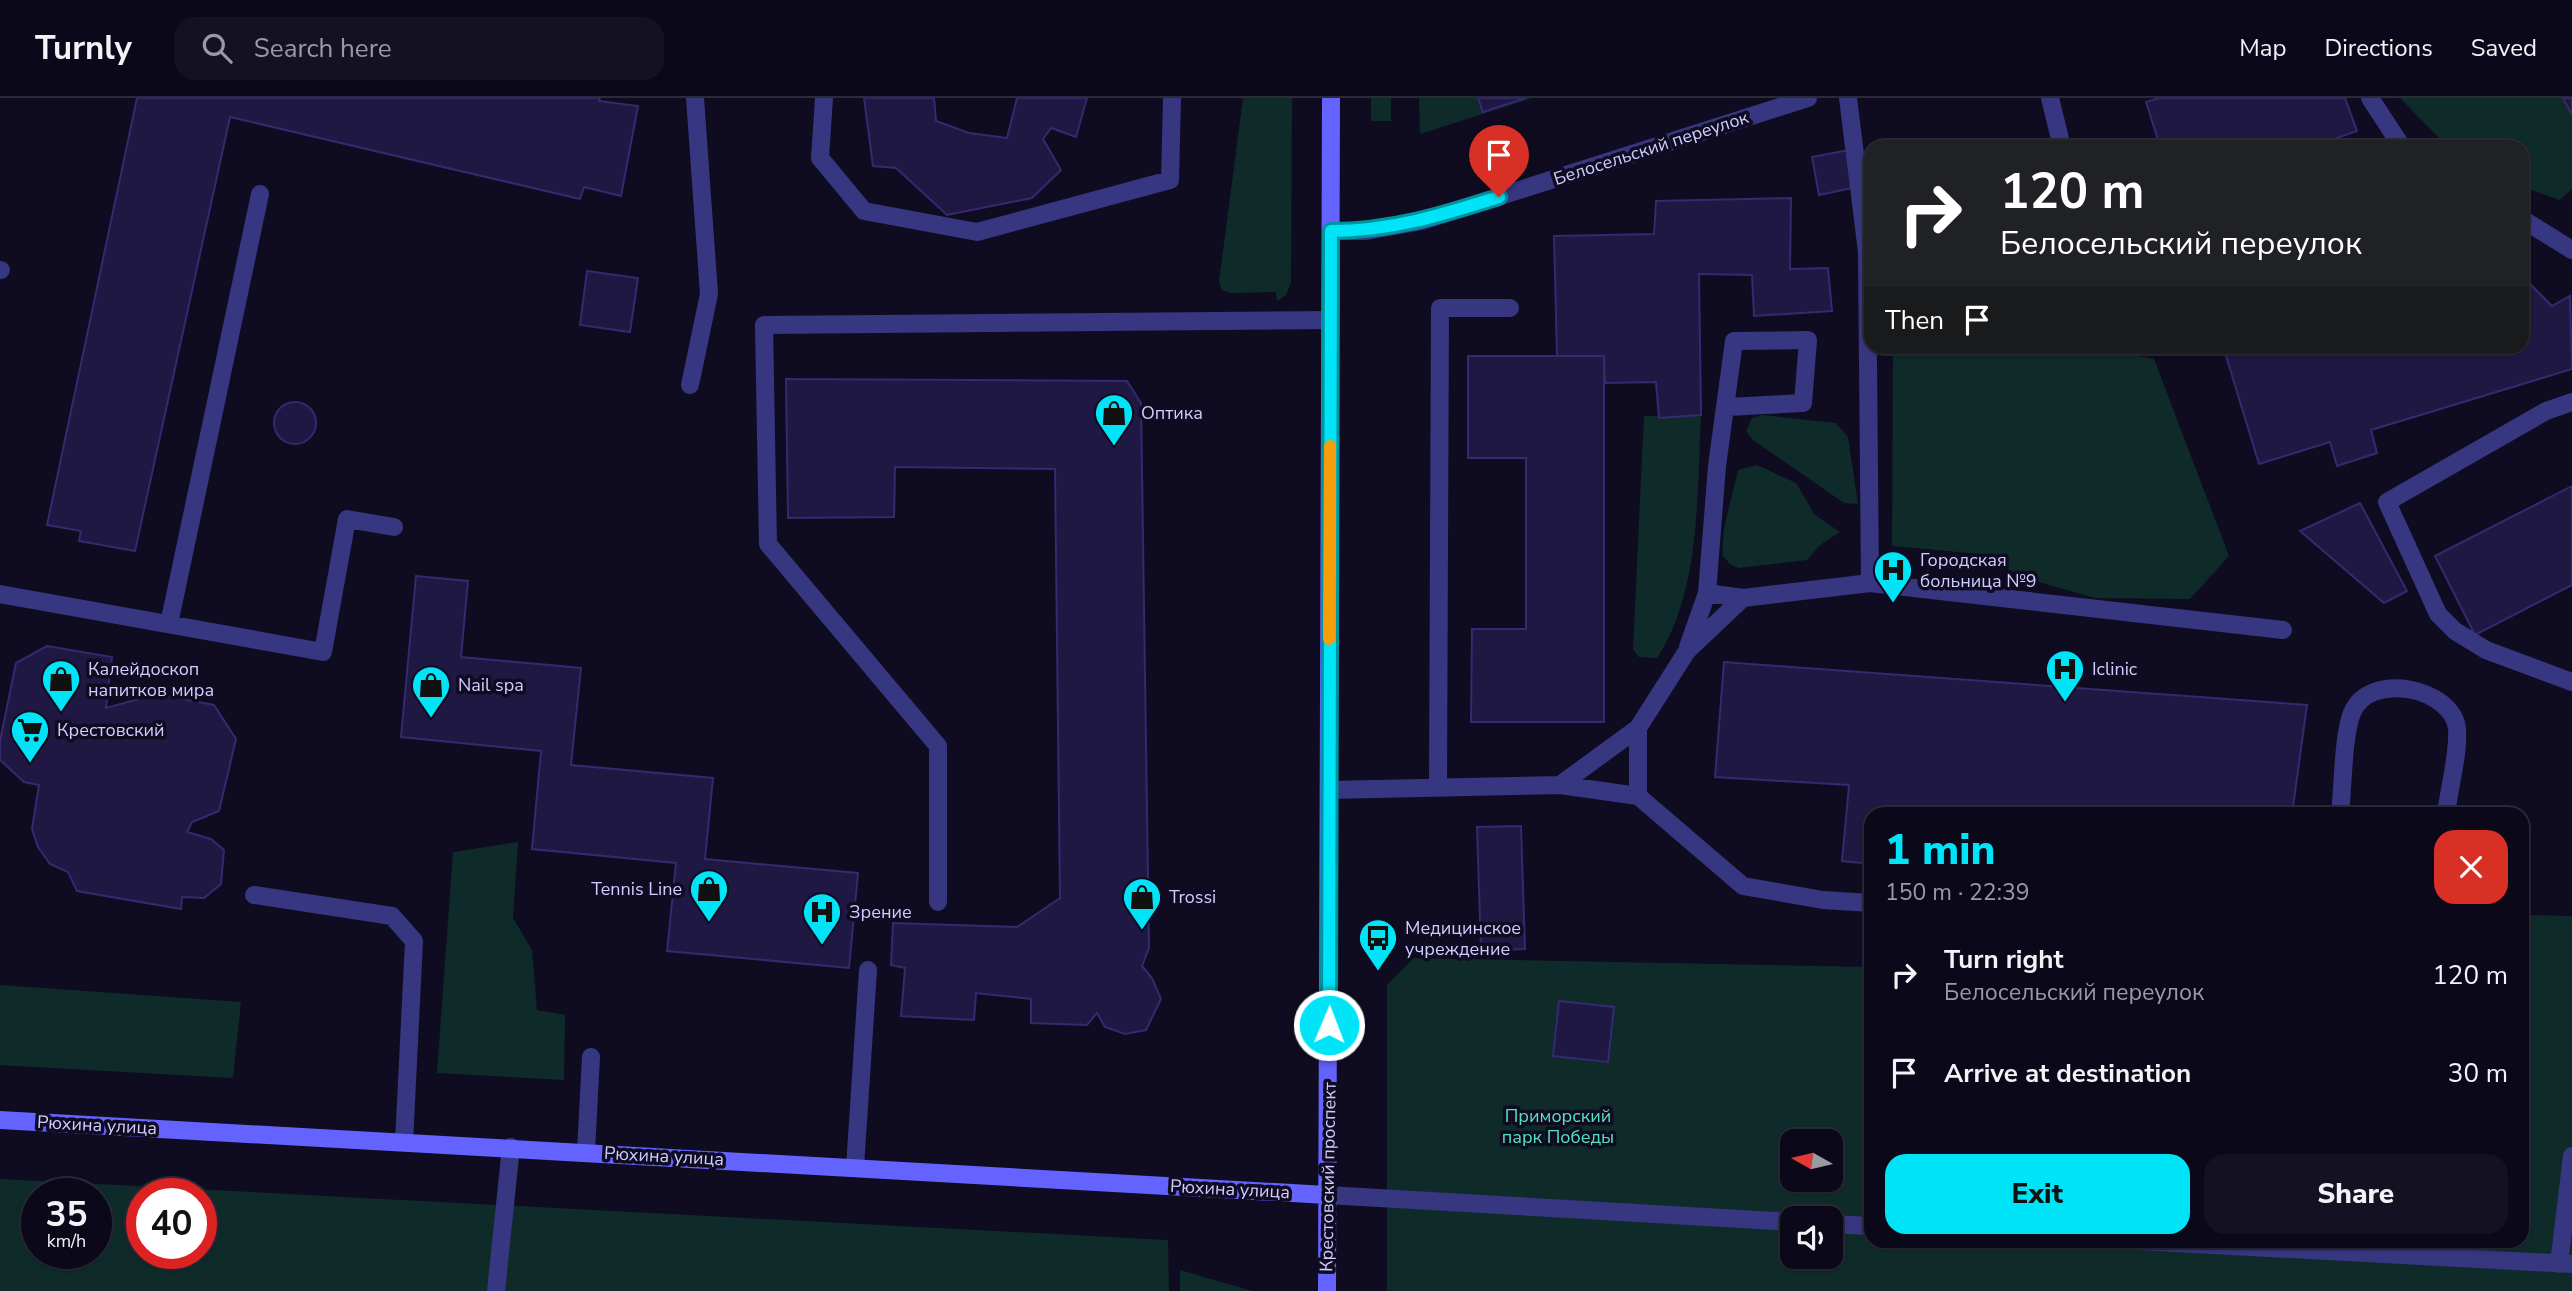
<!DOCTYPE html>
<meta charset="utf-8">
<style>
body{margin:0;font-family:"Nunito Sans",sans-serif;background:#141222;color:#f1f3f6;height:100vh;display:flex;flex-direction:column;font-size:26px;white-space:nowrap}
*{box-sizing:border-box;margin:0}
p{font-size:23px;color:#9a9aa2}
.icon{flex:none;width:38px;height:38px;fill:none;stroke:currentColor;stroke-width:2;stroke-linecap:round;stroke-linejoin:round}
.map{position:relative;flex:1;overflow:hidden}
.sheet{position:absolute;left:1864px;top:709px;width:665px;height:441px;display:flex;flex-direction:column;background:#0b0919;border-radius:21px;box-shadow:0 2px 5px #0004,0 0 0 2px #2b2a38}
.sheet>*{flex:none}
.guide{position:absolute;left:1864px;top:42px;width:665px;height:214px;border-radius:21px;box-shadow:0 2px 5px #0004,0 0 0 2px #2b2a38;background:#202124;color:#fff;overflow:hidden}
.needle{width:46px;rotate:278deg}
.buttons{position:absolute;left:1780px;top:1031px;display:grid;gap:14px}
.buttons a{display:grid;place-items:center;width:63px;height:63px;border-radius:14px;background:#0b0919;box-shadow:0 2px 5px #0004,0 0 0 2px #2b2a38;font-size:35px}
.speed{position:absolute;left:21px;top:1080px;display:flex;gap:14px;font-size:35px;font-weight:700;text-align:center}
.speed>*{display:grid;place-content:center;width:91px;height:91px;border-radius:50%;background:#0b0919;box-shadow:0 2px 5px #0004,0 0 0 2px #2b2a38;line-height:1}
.speed small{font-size:18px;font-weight:400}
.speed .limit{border:10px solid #d22;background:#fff;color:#111}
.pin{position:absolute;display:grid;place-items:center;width:60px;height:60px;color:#fff;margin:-72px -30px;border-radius:50% 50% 50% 0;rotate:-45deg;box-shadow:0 0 7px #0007}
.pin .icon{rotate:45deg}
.me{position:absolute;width:77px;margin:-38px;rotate:1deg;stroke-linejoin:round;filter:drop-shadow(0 0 5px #0008)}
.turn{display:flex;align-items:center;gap:24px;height:147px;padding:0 21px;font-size:32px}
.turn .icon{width:91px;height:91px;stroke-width:2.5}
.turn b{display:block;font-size:49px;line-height:60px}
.then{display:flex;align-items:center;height:66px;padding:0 21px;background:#0003;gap:14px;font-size:26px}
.round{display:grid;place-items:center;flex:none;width:74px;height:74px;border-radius:21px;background:#141222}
.head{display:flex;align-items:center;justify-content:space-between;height:119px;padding:0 21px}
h1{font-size:42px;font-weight:800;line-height:52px;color:#00e4f7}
.action{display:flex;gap:14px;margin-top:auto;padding:14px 21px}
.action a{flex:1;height:80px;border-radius:21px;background:#00e4f7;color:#111;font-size:28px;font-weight:800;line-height:80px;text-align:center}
.action a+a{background:#141222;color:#f1f3f6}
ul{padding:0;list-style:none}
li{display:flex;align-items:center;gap:21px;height:98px;padding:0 21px}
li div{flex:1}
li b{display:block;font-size:26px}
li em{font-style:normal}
header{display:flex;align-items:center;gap:42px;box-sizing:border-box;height:98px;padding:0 35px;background:#0b0919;border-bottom:2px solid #2b2a38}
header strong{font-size:33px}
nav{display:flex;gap:38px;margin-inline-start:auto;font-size:24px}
.search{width:490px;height:63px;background:#141222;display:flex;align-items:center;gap:18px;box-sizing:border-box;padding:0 24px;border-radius:21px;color:#9a9aa2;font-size:26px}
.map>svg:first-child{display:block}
.green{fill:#0f2b29;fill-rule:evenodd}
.building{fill:#1f1842;stroke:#35296f;stroke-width:2}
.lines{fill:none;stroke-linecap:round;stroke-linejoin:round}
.lane{stroke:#373681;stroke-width:18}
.street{stroke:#373681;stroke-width:18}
.secondary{stroke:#6463ff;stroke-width:18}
.route-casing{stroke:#0094a1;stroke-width:18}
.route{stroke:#00e4f7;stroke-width:12}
.slow{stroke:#f59e0b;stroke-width:12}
.labels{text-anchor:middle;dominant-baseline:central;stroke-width:7;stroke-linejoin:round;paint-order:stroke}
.street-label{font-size:18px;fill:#d1ccff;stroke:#0f0c21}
.poi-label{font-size:18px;fill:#d1ccff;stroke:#0f0c21;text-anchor:start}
.park-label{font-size:18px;fill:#55e2bc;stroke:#0f0c21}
</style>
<header>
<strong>Turnly</strong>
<div class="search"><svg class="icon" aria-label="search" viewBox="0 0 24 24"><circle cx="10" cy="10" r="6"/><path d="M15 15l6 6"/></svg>Search here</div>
<nav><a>Map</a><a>Directions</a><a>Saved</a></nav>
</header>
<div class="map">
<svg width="2572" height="1193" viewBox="0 0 2572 1193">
<rect width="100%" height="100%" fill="#0f0c21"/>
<path class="green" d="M1243 0H1292L1291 185 1286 197 1277 203 1276 194 1231 195 1222 192 1219 184Z
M1371 0H1391V23H1371Z
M1419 0H1532L1420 36Z
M2400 0H2563L2572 17V91L2560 102 2526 90 2522 88V49H2454L2439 40Z
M2119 248 2123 255 2154 261 2229 458 2190 501 2095 500 2025 480 1980 456 1892 448 1893 249Z
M1701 317C1697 394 1701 493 1657 560L1639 559 1633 551 1644 318Z
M1762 317 1836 325 1848 339 1858 406 1844 405 1753 342 1746 333 1752 320Z
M1757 367 1796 385 1815 417 1840 434 1820 447 1807 462 1739 470 1730 466 1722 457 1724 430 1738 372Z
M518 744 513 820 532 852 537 912 565 917 564 982 437 975 453 754Z
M2522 817 2572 818V1193H1387V887L1414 860 1871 869V1143H2522ZM1792 1043H1830V1082H1792ZM1792 1120H1830V1158H1792Z
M0 887 241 904 233 980 0 967Z
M0 1081 1168 1142 1169 1193H0ZM37 1096H96V1155H37ZM142 1096H201V1155H142Z
M1180 1172 1252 1193H1180Z"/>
<path class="building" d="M137 0H600L599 3 638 8 621 98 584 89 580 101 230 19 135 453 79 443 81 433 47 427Z
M864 0H934L936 23 969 35 1007 40 1017 0H1087L1076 39 1051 30 1043 41 1061 72 1032 100 947 117 896 70 873 68Z
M1478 0H1526L1483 14Z
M2159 0H2345L2357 33 2337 40 2340 49H2147L2159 45 2146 4Z
M2563 0H2572V17Z
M1849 52 1857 89 1819 97 1812 59Z
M1791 100 1790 171 1828 170 1832 213 1754 218 1752 177 1699 176 1701 317 1659 320 1656 284 1605 285 1604 258H1557L1554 138 1654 136 1656 103Z
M587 173 638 180 630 234 580 227Z
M2522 178 2552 208 2570 198 2572 271 2371 332 2377 355 2337 368 2330 344 2259 366 2223 248H2522Z
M1468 258H1604V624H1471L1472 531H1526V360H1468Z
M786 281 1127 283 1141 305 1149 850 1142 868 1152 880 1161 901 1146 932 1125 936 1105 929 1097 915 1087 927 1031 925V901L976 895 974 922 901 918 905 870 891 867 893 825 1017 829 1060 800 1055 371 895 369 894 419 788 420Z
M274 325a21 21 0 1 1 42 0a21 21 0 1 1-42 0Z
M2572 388V487L2475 537 2435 458Z
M2360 405 2407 493 2384 505 2300 433Z
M416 478 468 483 461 559 581 570 571 667 713 680 705 761 858 775 849 870 667 853 676 765 532 751 541 653 401 639Z
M47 548 112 559 106 610 157 596 214 607 236 641 219 713 192 724 187 734 211 741 224 752 221 786 204 800 182 799 181 811 77 793 68 774 50 766 38 749 32 731 39 687 24 684 0 662V643L16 565Z
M1724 564 2307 607 2292 716 2155 709 2154 716H1871V766L1842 763 1849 687 1715 679Z
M1521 728 1525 851 1481 853 1477 729Z
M1559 903 1614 909 1608 964 1553 958Z"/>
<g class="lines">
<path class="lane" d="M824 0 820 60 864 113 977 134 1170 82 1172 0
M1848 0 1867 154 1870 485
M2050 0 2062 49
M2370 0 2402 49
M2522 121 2572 152
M0 172H1
M690 287 709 196 695 0
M2572 304 2546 313 2387 404 2438 516 2455 533 2486 552 2572 584
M1707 495 1743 500
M0 496 323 554 347 421 394 429
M169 526 260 96
M1688 549 1707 495 1717 368 1734 243 1808 242 1803 305 1727 309
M1560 687 1638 630
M1438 690 1440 210H1510
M1329 692 1560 687 1638 698 1743 788 1823 802 1871 805
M1638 698V630L1687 553 1743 500 1870 485 2283 532
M2340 716C2343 690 2343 637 2352 615 2369 572 2453 590 2457 631 2459 654 2449 691 2446 716
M254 797 392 818 414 843 404 1044
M938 804V648L768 446 764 227 1330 222
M586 1053 591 959
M855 1069 868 872
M1327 1097 1792 1124
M1830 1126 1871 1128
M2138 1143 2572 1166
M2559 1166 2572 1058
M496 1193 511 1049"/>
<path class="street" d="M1331 133H1366L1422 123 1808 0"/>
<path class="secondary" d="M0 1022 1327 1097
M1327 1193 1331 0"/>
</g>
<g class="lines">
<g class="route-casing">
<path id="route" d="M1329 927 1331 133C1391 133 1442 117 1499 99"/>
</g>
<use href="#route" class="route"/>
<path class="slow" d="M1329 541 1330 348"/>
</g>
<defs>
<g id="shop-pin" transform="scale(2.0125)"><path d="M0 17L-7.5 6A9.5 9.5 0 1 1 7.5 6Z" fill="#00e4f7" stroke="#0f0c21"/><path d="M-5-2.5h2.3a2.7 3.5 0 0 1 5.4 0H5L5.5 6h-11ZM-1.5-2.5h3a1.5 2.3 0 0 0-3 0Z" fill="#111"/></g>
<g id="hospital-pin" transform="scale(2.0125)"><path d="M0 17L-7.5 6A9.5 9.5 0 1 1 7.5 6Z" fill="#00e4f7" stroke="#0f0c21"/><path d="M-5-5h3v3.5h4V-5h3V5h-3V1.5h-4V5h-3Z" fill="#111"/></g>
<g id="supermarket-pin" transform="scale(2.0125)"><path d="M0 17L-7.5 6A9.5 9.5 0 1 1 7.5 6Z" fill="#00e4f7" stroke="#0f0c21"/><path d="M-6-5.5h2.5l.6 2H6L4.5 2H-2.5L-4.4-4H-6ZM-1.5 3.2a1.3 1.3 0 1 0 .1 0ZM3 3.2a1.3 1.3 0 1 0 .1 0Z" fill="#111"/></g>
<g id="bus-pin" transform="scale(2.0125)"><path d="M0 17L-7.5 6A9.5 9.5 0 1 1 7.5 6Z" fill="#00e4f7" stroke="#0f0c21"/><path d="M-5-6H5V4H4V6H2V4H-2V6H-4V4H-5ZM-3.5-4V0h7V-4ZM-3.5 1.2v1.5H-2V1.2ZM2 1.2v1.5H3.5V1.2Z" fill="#111"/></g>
</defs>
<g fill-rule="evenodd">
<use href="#shop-pin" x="1114" y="315"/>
<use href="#hospital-pin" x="1893" y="472"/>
<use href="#hospital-pin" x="2065" y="571"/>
<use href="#shop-pin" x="61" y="581"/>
<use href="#shop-pin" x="431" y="587"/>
<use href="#supermarket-pin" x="30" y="632"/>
<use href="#shop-pin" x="709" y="791"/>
<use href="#shop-pin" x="1142" y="799"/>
<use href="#hospital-pin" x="822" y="814"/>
<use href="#bus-pin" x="1378" y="840"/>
</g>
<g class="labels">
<g class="street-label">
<text transform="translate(1651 50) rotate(-18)">Белосельский переулок</text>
<text transform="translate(97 1027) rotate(3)">Рюхина улица</text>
<text transform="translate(664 1058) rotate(3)">Рюхина улица</text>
<text transform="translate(1328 1079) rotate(-89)">Крестовский проспект</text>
<text transform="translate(1230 1091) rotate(3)">Рюхина улица</text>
</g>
<g class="poi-label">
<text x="1141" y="315">Оптика</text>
<text x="1920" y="462">Городская<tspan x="1920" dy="21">больница №9</tspan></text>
<text x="88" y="571">Калейдоскоп<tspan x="88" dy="21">напитков мира</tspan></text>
<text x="2092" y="571">Iclinic</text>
<text x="458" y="587">Nail spa</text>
<text x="57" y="632">Крестовский</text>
<text x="682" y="791" text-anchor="end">Tennis Line</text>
<text x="1169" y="799">Trossi</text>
<text x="849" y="814">Зрение</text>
<text x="1405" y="830">Медицинское<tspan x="1405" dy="21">учреждение</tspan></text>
</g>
<g class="park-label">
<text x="1558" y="1018">Приморский<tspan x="1558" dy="21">парк Победы</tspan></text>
</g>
</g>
</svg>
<div class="buttons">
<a><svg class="needle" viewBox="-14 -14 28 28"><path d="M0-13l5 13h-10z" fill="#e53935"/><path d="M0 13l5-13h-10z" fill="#9a9aa2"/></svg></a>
<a><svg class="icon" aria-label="sound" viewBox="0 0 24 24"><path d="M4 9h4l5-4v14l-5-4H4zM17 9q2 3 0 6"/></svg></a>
</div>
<div class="speed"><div>35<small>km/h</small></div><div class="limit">40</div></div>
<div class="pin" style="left:1499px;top:99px;background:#d93025"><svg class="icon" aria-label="arrive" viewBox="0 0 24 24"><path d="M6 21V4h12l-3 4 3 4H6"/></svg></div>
<svg class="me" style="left:1329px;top:927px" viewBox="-20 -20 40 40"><circle r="17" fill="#00e4f7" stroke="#fff" stroke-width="3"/><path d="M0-11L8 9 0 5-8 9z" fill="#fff"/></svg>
<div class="guide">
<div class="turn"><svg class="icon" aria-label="right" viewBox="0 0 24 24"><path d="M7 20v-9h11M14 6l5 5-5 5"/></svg><div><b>120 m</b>Белосельский переулок</div></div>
<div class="then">Then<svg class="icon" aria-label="arrive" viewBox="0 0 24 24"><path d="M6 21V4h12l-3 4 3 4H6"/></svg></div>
</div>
<section class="sheet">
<div class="head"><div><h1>1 min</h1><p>150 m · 22:39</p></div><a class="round" style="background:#d93025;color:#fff"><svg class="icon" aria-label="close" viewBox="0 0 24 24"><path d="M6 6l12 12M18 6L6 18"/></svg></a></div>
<ul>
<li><svg class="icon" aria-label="right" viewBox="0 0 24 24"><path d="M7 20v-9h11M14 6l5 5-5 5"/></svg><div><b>Turn right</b><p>Белосельский переулок</p></div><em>120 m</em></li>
<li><svg class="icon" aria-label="arrive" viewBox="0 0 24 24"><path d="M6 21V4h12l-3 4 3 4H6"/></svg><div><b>Arrive at destination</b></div><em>30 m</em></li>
</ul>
<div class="action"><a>Exit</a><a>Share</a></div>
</section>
</div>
